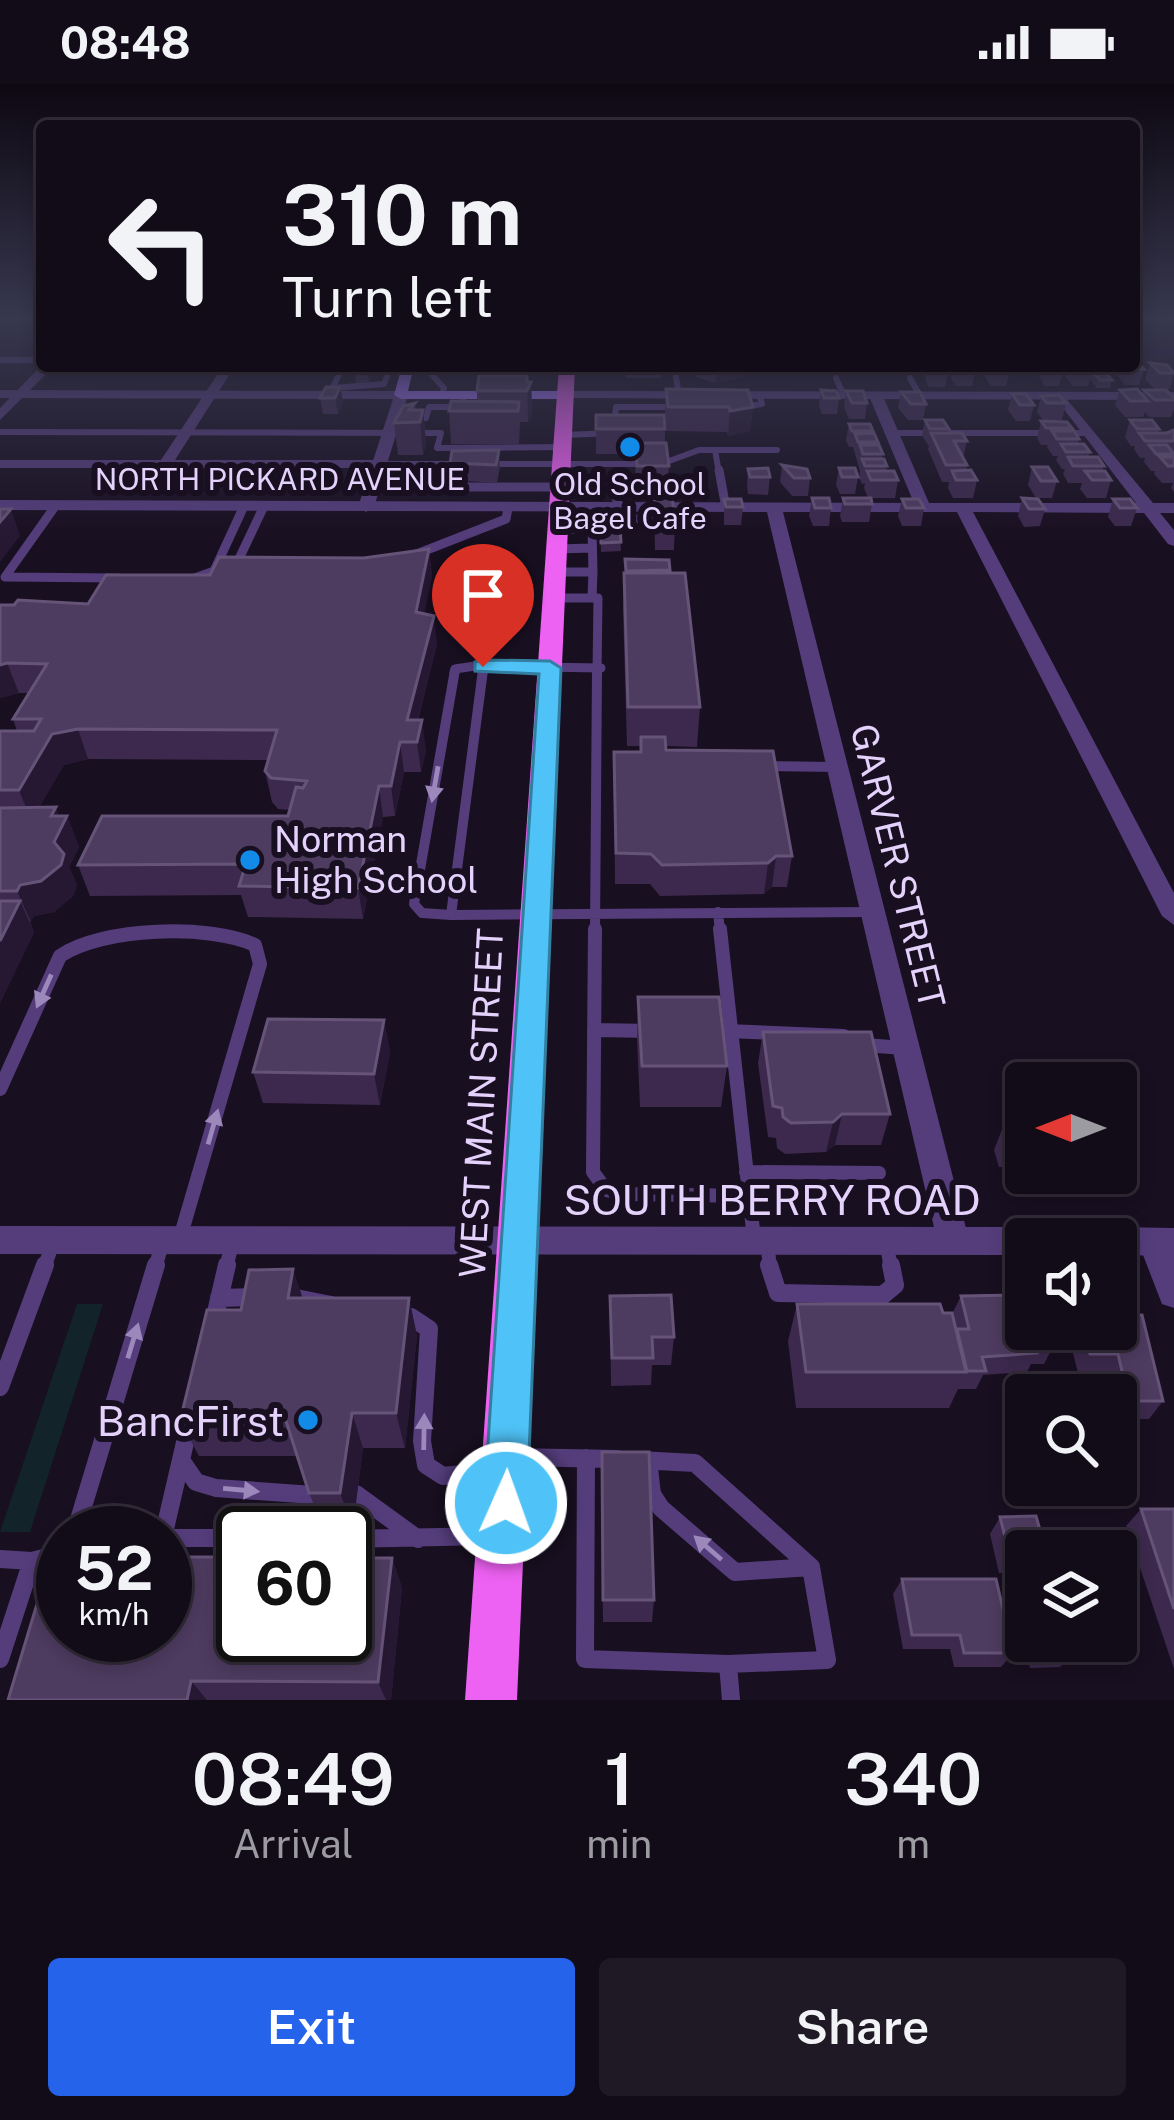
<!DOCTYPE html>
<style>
body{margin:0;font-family:"Public Sans",sans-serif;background:#1f1925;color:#f1f3f6;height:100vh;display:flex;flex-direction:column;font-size:45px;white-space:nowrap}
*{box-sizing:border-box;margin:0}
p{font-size:39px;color:#9c9ba2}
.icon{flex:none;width:66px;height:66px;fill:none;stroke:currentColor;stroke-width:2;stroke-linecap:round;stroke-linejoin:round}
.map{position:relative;height:1616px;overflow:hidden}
.side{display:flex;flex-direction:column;background:#120b18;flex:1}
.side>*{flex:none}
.hud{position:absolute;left:36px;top:36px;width:1104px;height:252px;border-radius:12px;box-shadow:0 6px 18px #0003,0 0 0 3px #312b37;background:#120b18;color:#f1f3f6;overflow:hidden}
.needle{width:78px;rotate:270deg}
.tools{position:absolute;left:1005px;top:978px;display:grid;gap:24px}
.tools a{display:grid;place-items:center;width:132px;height:132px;border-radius:12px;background:#120b18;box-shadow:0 6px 18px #0003,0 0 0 3px #312b37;font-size:60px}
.speed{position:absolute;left:36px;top:1422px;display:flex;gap:24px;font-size:60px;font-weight:700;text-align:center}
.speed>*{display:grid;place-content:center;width:156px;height:156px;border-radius:50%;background:#120b18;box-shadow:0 6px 18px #0003,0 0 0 3px #312b37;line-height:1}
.speed small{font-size:30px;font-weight:400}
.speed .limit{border:6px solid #111;border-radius:18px;background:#fff;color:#111}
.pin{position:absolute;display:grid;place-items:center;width:102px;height:102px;color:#fff;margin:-123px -51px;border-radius:50% 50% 50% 0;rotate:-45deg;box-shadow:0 0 12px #0007}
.pin .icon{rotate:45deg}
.me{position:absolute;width:132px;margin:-66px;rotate:2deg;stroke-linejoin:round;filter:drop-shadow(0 0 9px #0008)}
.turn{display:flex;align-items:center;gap:42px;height:252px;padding:0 48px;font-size:54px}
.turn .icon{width:156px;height:156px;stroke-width:2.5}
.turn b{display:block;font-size:84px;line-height:102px}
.eta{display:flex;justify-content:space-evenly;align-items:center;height:204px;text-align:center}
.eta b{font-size:72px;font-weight:600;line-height:84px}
.button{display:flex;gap:24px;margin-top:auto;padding:24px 48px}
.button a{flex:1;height:138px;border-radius:12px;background:#2563eb;color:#fff;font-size:48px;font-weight:600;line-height:138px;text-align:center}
.button a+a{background:#1f1925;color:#f1f3f6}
.status{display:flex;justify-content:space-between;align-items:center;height:84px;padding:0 60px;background:#120b18;direction:ltr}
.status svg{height:33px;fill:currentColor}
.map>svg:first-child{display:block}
.green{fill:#12232a}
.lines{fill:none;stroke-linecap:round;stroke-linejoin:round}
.stream{stroke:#0d0e3b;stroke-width:3}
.service-far4{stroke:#553d7c;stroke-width:6}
.service-far3{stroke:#553d7c;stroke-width:9}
.service-far2{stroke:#553d7c;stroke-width:10}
.service-far1{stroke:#553d7c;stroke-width:14}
.service{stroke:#553d7c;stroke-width:18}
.minor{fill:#553d7c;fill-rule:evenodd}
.tertiary{fill:#553d7c;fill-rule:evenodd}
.secondary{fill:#a070f4;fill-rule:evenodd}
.primary{fill:#ed61f3;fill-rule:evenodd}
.wall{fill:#3c294d}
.shaded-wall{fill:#261733}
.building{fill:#4e3b60;stroke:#665378;stroke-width:3}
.oneway{fill:#9d88bc}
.route{fill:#4fc3f7;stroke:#337fa1;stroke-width:3}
.poi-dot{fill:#128ae7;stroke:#180f20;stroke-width:4.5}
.labels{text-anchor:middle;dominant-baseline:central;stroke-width:12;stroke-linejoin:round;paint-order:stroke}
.far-street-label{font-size:30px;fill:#e5d2fc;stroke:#180f20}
.far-poi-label{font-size:30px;fill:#e5d2fc;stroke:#180f20}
.poi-label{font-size:36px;fill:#e5d2fc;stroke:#180f20;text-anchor:start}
.street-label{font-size:36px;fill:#e5d2fc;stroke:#180f20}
.near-street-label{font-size:42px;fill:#e5d2fc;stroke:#180f20}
.near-poi-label{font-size:42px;fill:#e5d2fc;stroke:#180f20;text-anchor:end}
</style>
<div class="status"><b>08:48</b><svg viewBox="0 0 49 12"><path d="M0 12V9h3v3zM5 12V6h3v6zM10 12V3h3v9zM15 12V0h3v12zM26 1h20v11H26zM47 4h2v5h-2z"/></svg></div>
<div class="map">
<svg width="1174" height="1616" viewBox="0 0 1174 1616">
<rect width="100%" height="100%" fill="#180f20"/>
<path class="green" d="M77 1220H103L30 1448H0Z"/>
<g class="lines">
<path class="stream" d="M1134 268H1174"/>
<path class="service-far4" d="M0 276H42
M433 282 432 291 444 304 442 311
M674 282 679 311
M836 294 844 312
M910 294 920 312
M333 304 384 300 391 282
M332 305 342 284 348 282
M737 324 762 320 759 311
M412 334H426L429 323H461L464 311
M0 348 441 349 437 364 564 363
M892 349H1090
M564 351 613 349 616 323H681
M715 366 719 389
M379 380H461
M488 380H661L699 366H777"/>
<path class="service-far3" d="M719 386 726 424
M611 395 619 424
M372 403H561
M56 421 5 493 118 494
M613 435H653L662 428
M558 445H592L593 488
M557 465 592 464
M414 471 506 435 508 424
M243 486 238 477 264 422
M556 488H593L592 514
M192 495 214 487 244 422
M554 514H598L597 589
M454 589 455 585 475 582 601 584
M482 589 483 583"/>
<path class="service-far2" d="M455 586 414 820 422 829 451 831 483 586
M762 682 837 683
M718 828 720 848
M451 831 872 828
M595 848 597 586"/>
<path class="service-far1" d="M595 845 593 1088 606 1106 624 1110 749 1112
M720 845 754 1155
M594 946 653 947
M727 947 844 952
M863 961 905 964
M0 1005 60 872C102 843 210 840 255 861L260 880 180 1154
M746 1088 879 1089
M767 1157 770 1184
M886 1157 891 1184
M44 1184 54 1156
M155 1184 163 1157
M226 1184 233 1156"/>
<path class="service" d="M769 1181 778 1209 883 1211 895 1201 891 1181
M286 1212 331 1221
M219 1214 260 1213
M398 1232 411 1233 429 1245 422 1357 426 1381 443 1392 494 1387
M213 1241 227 1181
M0 1303 45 1181
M512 1373 617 1375
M586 1374 585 1575 728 1580 731 1616
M181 1376 196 1398 216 1404 313 1411
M638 1376 695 1379 811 1483 827 1576 728 1580
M648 1376 652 1410 661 1424 735 1488 811 1483
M356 1410 418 1455
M75 1449 156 1181
M164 1449 190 1337
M165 1454H243
M345 1455 488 1452
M0 1475 32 1477 63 1469
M0 1575 32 1477"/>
<path class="minor" d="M0 233H42V238H0Z
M1134 233H1174V239L1134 238Z
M42 281 54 282 0 336V324Z
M223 282H235L175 376H379L386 380 379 384H0V376H161Z
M1060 307 1153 419H1174V429H1160L1174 446V462L1168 460 1144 429 973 428 1174 809V841L1162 832 957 428H783L969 1156 964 1166 953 1170 942 1166 937 1156 767 428 0 426V416L914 419 869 312 876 308 883 312 929 419H1136L1053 311Z
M1154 1144 1165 1148 1174 1168V1224L1162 1220 1138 1158 1143 1148Z"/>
<path class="tertiary" d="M0 306 401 307 408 311 374 423 366 428 358 423 393 315 0 314Z
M567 307 1174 308V316L562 314 560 311Z
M0 1142 1026 1143 1037 1147 1041 1155H1026V1171L0 1170Z
M1116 1143 1174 1144V1172L1116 1171V1155H1101L1105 1147Z"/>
<path class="secondary" d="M402 282H414L408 307H567L574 311 567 315H401L394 311Z"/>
<path class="primary" d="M559 282H575L517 1616H465Z"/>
</g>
<path class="wall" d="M1150 279 1174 288 1170 305H1155L1145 295Z
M349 282H385L382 291H372L369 299H356L355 290H350Z
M626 282H661V294H626Z
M697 282H758H751L746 292 715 299 696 293Z
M775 282H871V284L775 285Z
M928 282H945L949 287 945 303H929L925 294Z
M953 282H972L975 287 972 302H956L951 295Z
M987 282H1007L1010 287 1006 302H991L985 293Z
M1042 282H1060L1063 287 1059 302H1045L1039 293Z
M1068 282H1089L1112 296 1110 304H1097L1090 295 1088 302H1073L1066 293Z
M1121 282H1134L1144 285 1139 301H1125L1118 292Z
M531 298 532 330 528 338H520L519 360H451L449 327 477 317V307Z
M340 303 343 318 338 330H323L320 314Z
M666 305 753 323 750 347 728 352 727 348 667 347 665 329Z
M821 306 839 314 837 330H822L819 322Z
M1120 306 1142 311 1144 306 1174 314V325L1171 333H1149L1145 328 1143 333H1125L1115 321Z
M846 307 867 319 865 335H849L844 323Z
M901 308 926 320 923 336H908L898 324Z
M1012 310 1034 321 1030 337H1016L1008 326Z
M1041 312 1066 319 1062 336H1043L1037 328Z
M415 319 416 326H423L426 359 423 371H398L394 339Z
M596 331 665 345V359L669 382 667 411 675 439 674 466H655L654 416H636L635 370H596Z
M925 336 949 345 948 349 967 357 963 374 967 381 966 386 977 396 973 414H953L948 404 949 398H942L928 365 929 362 922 352Z
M1130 336 1159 345 1158 349 1174 346V408L1171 404 1173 399H1162L1154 390 1155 387H1151L1144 378 1145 374H1140L1134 365 1135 362H1131L1125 353Z
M1041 337 1072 344 1071 347 1079 355 1078 360 1090 368 1088 373 1104 382 1102 387 1111 396 1106 414H1087L1080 405 1082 399H1068L1063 390 1065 385H1062L1056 376 1058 372H1053L1047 363 1048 361H1041L1037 354Z
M849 340 873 347V349L878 358V361L883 370 882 375 887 382 886 387 898 396 895 414H868L864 404 865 399 862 400 859 393 860 387 853 363H849L846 356Z
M499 366 500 383 497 399 451 396 450 379Z
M782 381 810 394 808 412H792L780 398Z
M1032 383 1057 397 1052 414H1036L1028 401Z
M839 384 858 393 855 410H840L836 401Z
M748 385 770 393 768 411 748 410 747 402Z
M812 414 831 424 829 442H813L809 432Z
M843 414 872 420 869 438H842L840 432Z
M1022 414 1045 425 1040 442 1024 443 1018 432Z
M724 415 743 423 741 441H724Z
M902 415 924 424 921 442H902L898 432Z
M1113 415 1137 424 1131 442H1115L1108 433Z
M600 428H619L621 467 601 468Z
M429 465 432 492 424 530 437 560 418 636 426 666 421 688H404L395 732 383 733 363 835 248 833 241 811 90 812 78 781 288 732 290 726 278 725 272 718 265 687 268 676 88 675 64 681 39 723 59 732H67L79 763 69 783 77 801 73 812 54 828 34 832 30 838 34 848 0 919V647H17L13 635 29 609H19L0 614V521L88 520 210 491Z
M625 475 669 476 670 489 700 623 697 663 666 662V666L792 772 787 803H772L764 810 660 812 650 800H615L614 668H640V662H627L623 526Z
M638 913 727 982 721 1023H640L637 955Z
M384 936 390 968 380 1021 263 1019 253 988Z
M763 948 890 1030 881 1061H835L826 1068 785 1070 777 1064 776 1054 768 1053 758 979Z
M1010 1025 1026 1026V1089H1073L1063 1110H1034L1030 1096 1013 1093 1010 1083H999L994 1066Z
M610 1212 674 1253 671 1281H652L651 1301 611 1302Z
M961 1212 1054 1261 1044 1280H1031L1027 1288 983 1291 976 1305H958L949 1324H796L788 1257 797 1220 952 1230Z
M303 1214H409L417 1252 405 1364H363L353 1442H323L309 1409 297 1372H199L180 1337 241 1226Z
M1067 1245H1116L1163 1317 1149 1335H1116V1311H1111L1106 1289H1078Z
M601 1394 654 1516 652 1538H603Z
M1141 1425H1174V1585L1126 1442Z
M1000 1433 1026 1467V1557H1099H1084L1060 1583 1030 1584 1006 1489H999L990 1450Z
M392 1474 402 1504 391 1616H8L63 1551Z
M902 1495 1013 1569 1001 1583H954L950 1565H903L893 1510Z"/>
<path class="shaded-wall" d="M367 282H371L372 291 369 299Z
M717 282H751L746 292 715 299Z
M527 298 528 306 531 298 532 330 528 338Z
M340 303 343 318 338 330 335 314Z
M753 323 750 347 728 352 730 327Z
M423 326 426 359 423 371 420 338Z
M11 425 20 452 0 478V438Z
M429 465 432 492 419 556 416 528Z
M434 532 437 560 412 658 407 636Z
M7 579 19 609 0 614V581Z
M422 636 426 666 421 688 417 658Z
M78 645 88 675 64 681 31 736 19 706 52 650Z
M400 658 404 688 395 732 391 702Z
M379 702 383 733 363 835 358 804Z
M56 723 62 740 67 732 79 763 69 783 77 801 73 812 54 828 34 832 31 838 17 807 54 758 51 732Z
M776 772 772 803 764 810 768 779Z
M20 817 34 848 0 919V857Z
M384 936 390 968 380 1021 374 990Z
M842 1030 835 1061 826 1068 833 1038Z
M293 1185 306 1224 288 1214Z
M409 1214 417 1252 405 1364 396 1329Z
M352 1329 363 1364 353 1442 340 1409Z
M392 1474 402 1504 391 1616H386L378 1598Z
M191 1597 207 1616H187Z"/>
<path class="building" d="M1134 277H1136L1144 285H1130L1127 282H1134Z
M1150 279 1167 281 1174 289H1160Z
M930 282H945L949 287H932Z
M956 282H972L975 287H959Z
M991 282H1007L1010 287H995Z
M1046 282H1060L1063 287H1049Z
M1073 282H1088L1093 286H1077Z
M1091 286H1103L1112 296H1100Z
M479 291H527V298H531L527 307H477Z
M326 303H340L335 314H320Z
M666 305 748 306 753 323 730 327 729 323H668Z
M1137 305 1148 317H1130L1120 306Z
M821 306 836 307 839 314H824Z
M1144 306H1166L1174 314V316H1155Z
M846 307H863L867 319H852Z
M901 308H920L926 320H911Z
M1012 310H1026L1034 321H1020Z
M1059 311 1066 319H1047L1041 312Z
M451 317 519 318 518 327H449Z
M415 319 409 326H423L420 338 394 339 403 322Z
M596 331H664L665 345H596Z
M925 336H943L949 345H930Z
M1130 336H1152L1159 345H1137Z
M1041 337 1067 338 1072 344H1046Z
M849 340H870L873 347H852Z
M1174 346V357H1145L1139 349H1167Z
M1052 347H1074L1079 355H1057Z
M874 349 878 358H858L855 350Z
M931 349H962L967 357H954L967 381H946Z
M635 359H666L669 382H637Z
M1061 360H1084L1090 368H1066Z
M860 361H879L883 370H863Z
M1149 361H1167L1174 370H1156Z
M499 366 496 381 450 379 452 367Z
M1068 373H1098L1104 382H1073Z
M1160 373H1174V382H1168Z
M862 375H884L887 382H865Z
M782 381 807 385 810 394H794Z
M1032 383H1048L1057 397H1041Z
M768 384 770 393H750L748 385Z
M839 384H855L858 393H842Z
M971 386 977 396H956L952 387Z
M867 387H894L898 396H871Z
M1085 387H1105L1111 396H1092Z
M654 411H672L675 439H657Z
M812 414H829L831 424H815Z
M843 414H871L872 420H845Z
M1022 414 1038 415 1045 425H1029Z
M724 415H741L743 423H726Z
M902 415H919L924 424H906Z
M1113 415H1130L1137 424H1120Z
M0 425H11L0 438Z
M600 428H619L621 458 601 459Z
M429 465 416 528 434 532 407 636H422L417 658H400L391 702H379L358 804 239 802 246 780 78 781 102 732H288L296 703 303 704 307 697 271 694 265 687 277 646 78 645 52 650 19 706H0V647H34L41 635H13L47 580 7 579 0 581V521H14L18 516 88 520 106 491H210L219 473 364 474Z
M625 475 669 476 670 486 626 487Z
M624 489H685L700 623H628Z
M641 653H665L666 666 773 667 792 772H776L768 779 662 781 651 770 616 769 614 668H641Z
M56 723 51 732H67L54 758 64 770 61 781 41 797 20 801 17 807H0V724Z
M0 817H20L0 857Z
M638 913H719L727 982H642Z
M268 935 384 936 374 990 253 988Z
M763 948H871L890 1030H842L833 1038 791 1039 783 1033 782 1024 773 1022Z
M1010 1025 1026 1026V1043H1016Z
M293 1185 288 1214H409L396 1329H352L340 1409H309L286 1337H180L207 1226H241L249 1186Z
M671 1211 674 1253H652L653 1274H612L610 1212Z
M1026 1211V1245H1049L1054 1261H1035L1037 1269 982 1273 986 1287H967L957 1245H969L961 1212Z
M1116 1214 1131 1216 1136 1231H1142L1163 1317H1129L1118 1270H1090L1083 1245H1116Z
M797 1220H940L943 1229H952L966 1288H806Z
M602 1368H649L654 1516H603Z
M1141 1425H1174V1525Z
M1036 1432 1046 1467H1026V1509L1017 1473H1010L1000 1433Z
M165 1473H243V1551H345V1474H392L378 1598 191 1597 187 1616H8L43 1500H63V1551H165Z
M902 1495H996L1013 1569H964L960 1551H912Z
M1039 1557H1071L1074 1569 1042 1570Z"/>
<defs><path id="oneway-solid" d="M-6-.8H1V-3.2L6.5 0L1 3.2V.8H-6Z" transform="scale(3)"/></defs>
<g class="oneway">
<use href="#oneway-solid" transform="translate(435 700) rotate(100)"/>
<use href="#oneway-solid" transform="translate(44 907) rotate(114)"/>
<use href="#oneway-solid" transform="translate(213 1043) rotate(-74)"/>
<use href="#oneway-solid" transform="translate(133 1257) rotate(-73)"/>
<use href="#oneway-solid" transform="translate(424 1348) rotate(-89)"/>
<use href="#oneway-solid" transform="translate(241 1406) rotate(5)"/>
<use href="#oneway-solid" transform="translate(708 1464) rotate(-139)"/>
</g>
<linearGradient id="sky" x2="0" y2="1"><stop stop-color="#0d0812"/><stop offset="0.51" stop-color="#37374e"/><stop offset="1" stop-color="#37374e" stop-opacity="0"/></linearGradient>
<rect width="1174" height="459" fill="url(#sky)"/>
<path class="route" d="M483 576 550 577 561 584 527 1419 521 1434 506 1440 490 1434 484 1419 539 590 475 587V578Z"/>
<g class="poi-dot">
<circle cx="630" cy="363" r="12"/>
<circle cx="250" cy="776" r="12"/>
<circle cx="308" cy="1336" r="12"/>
</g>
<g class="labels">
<g class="far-street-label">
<text x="280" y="395">NORTH PICKARD AVENUE</text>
</g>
<g class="far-poi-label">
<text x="630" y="400">Old School<tspan x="630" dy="34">Bagel Cafe</tspan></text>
</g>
<g class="poi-label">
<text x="274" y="755">Norman<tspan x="274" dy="41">High School</tspan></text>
</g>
<g class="street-label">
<text transform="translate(898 782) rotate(76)">GARVER STREET</text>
<text transform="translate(481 1019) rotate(-87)">WEST MAIN STREET</text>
</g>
<g class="near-street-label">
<text x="772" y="1115">SOUTH BERRY ROAD</text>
</g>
<g class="near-poi-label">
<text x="284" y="1336">BancFirst</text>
</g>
</g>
</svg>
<div class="tools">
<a><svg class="needle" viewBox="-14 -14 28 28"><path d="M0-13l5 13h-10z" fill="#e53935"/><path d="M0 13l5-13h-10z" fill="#9c9ba2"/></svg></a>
<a><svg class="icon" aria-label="sound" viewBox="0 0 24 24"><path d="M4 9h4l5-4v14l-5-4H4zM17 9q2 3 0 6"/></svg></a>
<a><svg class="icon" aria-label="search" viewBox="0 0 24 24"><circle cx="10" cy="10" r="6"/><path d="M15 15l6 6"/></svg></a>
<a><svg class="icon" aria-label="layers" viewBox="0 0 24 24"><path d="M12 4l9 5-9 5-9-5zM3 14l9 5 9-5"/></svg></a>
</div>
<div class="speed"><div>52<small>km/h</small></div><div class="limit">60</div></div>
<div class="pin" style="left:483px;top:583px;background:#d93025"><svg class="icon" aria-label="arrive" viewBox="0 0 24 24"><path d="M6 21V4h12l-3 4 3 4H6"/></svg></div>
<svg class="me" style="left:506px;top:1419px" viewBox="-20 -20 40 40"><circle r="17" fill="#4fc3f7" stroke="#fff" stroke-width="3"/><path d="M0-11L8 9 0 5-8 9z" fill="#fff"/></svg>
<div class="hud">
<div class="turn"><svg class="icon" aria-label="left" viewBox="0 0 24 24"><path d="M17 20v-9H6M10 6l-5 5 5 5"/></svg><div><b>310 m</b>Turn left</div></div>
</div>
</div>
<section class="side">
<div class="eta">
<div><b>08:49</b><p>Arrival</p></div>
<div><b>1</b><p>min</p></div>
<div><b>340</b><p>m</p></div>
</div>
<div class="button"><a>Exit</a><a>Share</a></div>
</section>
